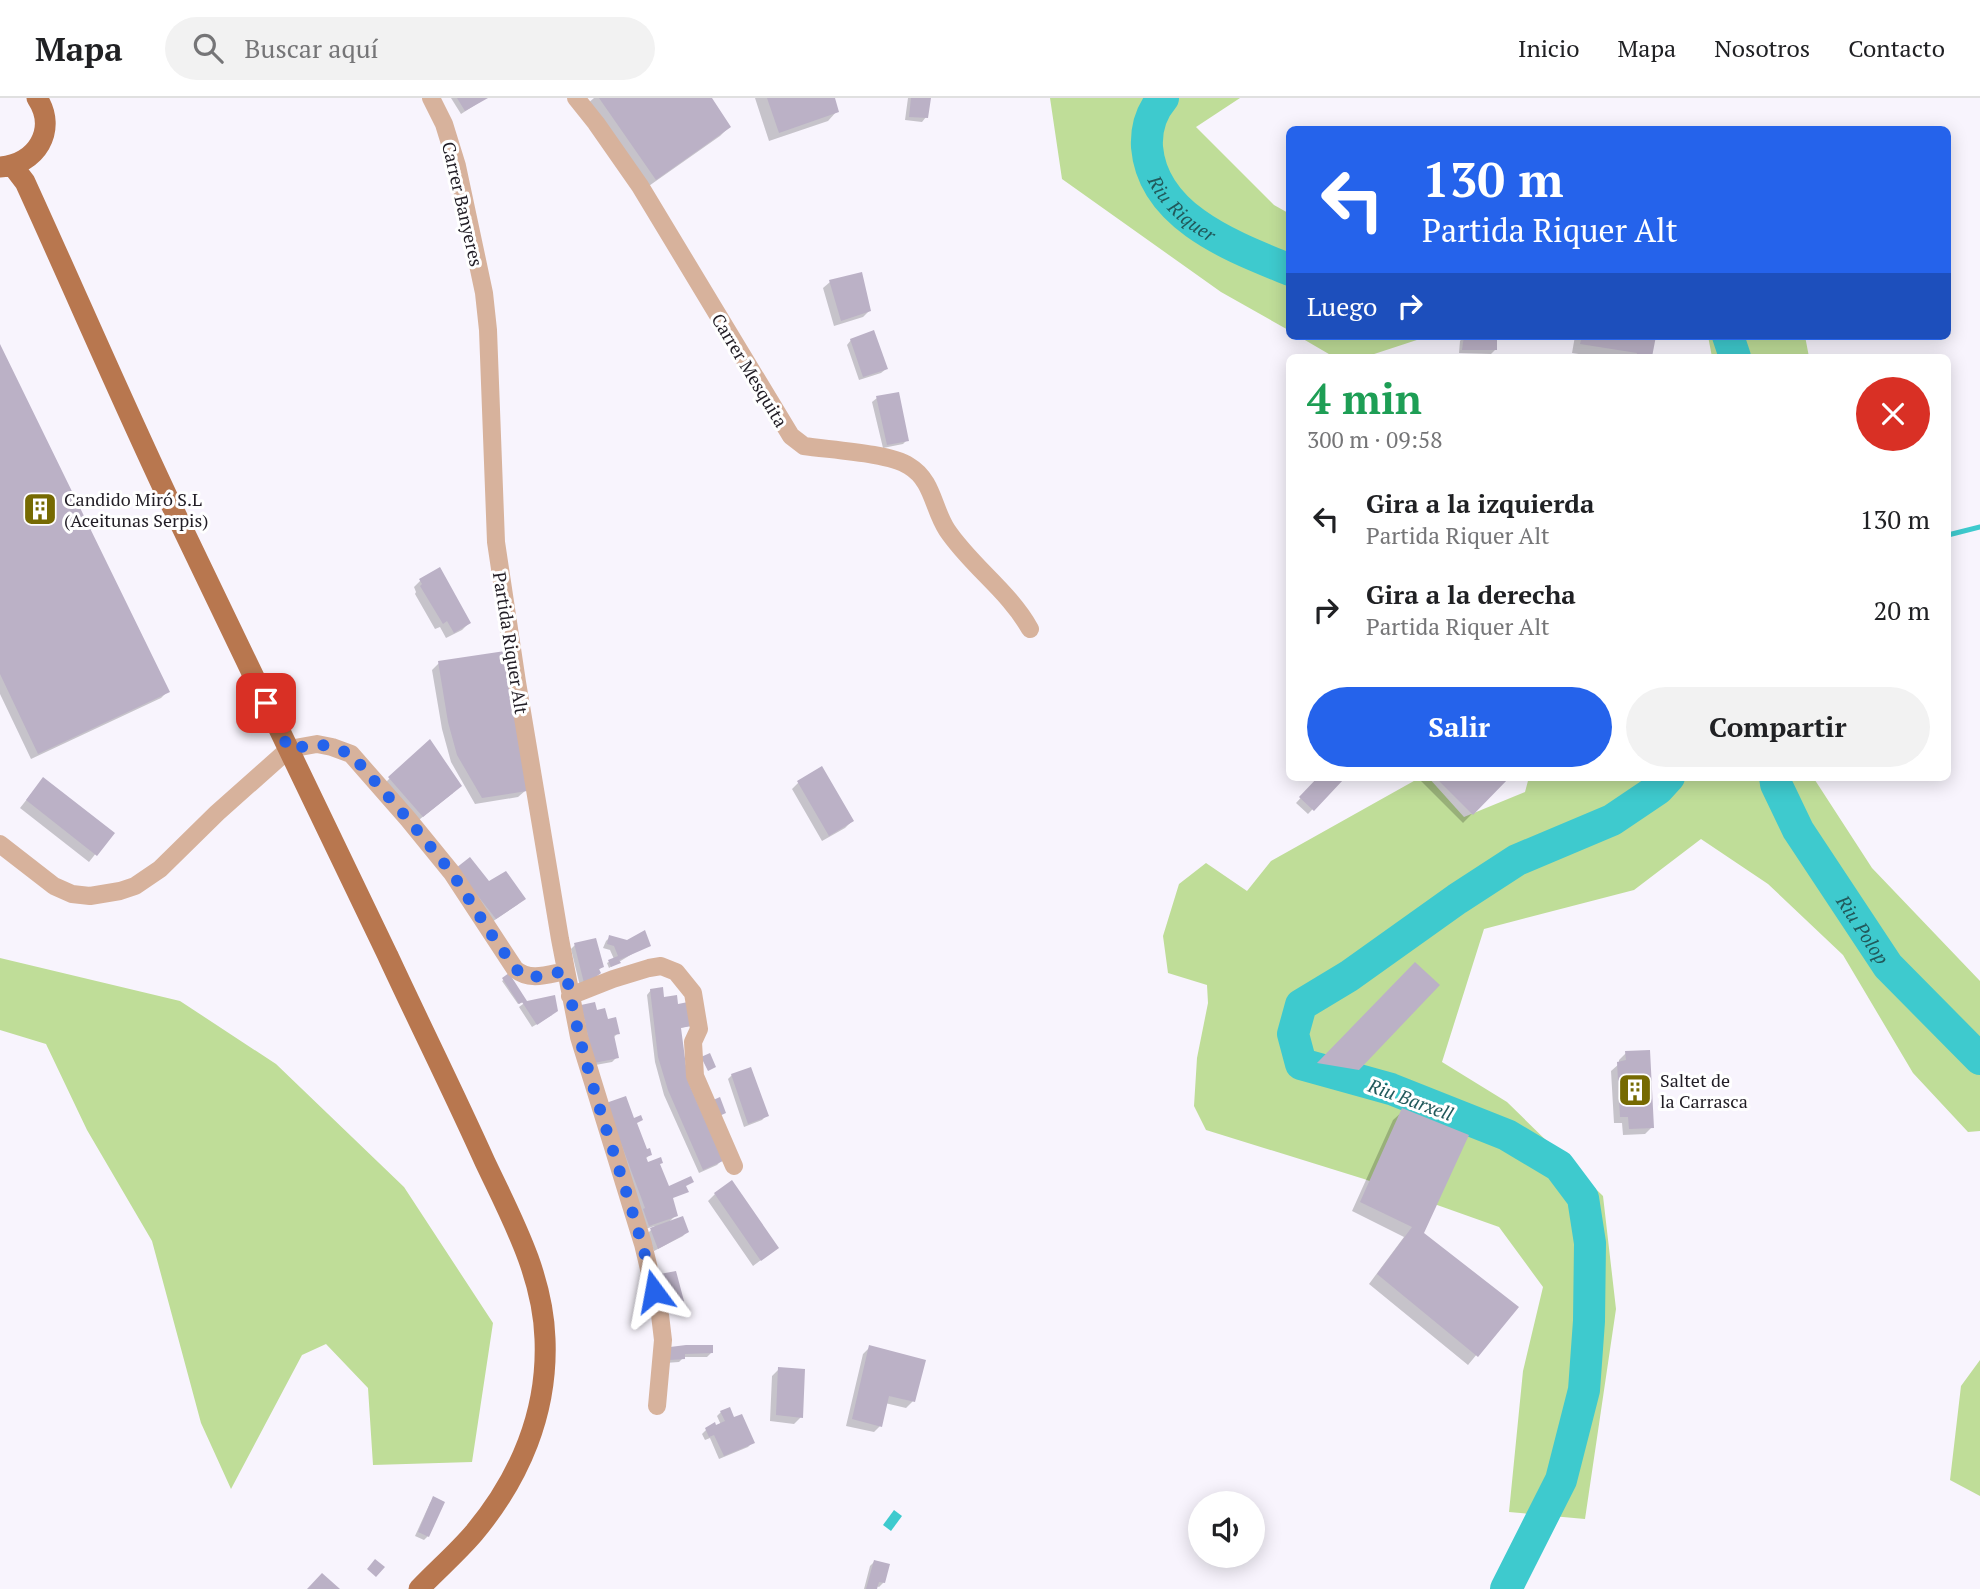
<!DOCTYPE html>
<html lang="es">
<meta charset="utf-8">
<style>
body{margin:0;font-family:"PT Serif",serif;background:#f2f2f2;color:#202124;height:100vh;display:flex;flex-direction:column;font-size:26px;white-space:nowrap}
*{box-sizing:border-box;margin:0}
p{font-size:23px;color:#757577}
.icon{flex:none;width:38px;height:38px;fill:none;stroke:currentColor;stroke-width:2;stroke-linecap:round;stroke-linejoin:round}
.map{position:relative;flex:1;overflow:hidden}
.drawer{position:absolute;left:1286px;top:256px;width:665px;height:427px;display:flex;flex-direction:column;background:#fff;border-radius:10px;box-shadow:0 4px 18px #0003}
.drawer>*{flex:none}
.guide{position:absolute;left:1286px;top:28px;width:665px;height:214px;border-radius:10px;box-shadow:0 4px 18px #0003;background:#2563eb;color:#fff;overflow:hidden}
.buttons{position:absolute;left:1188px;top:1393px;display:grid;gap:14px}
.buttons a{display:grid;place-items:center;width:77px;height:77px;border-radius:50%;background:#fff;box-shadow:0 4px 18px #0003;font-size:35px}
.pin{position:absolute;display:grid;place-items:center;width:60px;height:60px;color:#fff;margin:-30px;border-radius:14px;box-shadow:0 4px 10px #0006}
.me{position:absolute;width:77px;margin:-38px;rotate:347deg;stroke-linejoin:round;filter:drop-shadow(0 0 5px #0008)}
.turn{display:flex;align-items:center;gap:24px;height:147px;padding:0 21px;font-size:32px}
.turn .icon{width:91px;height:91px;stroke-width:2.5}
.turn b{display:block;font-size:49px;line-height:60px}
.then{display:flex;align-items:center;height:66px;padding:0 21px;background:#0003;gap:14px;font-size:26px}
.round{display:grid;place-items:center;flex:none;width:74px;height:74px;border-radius:37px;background:#f2f2f2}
.head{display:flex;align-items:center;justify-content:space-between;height:119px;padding:0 21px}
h1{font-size:42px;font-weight:700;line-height:52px;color:#1e9e55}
.cta{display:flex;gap:14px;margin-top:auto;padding:14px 21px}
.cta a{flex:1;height:80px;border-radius:42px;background:#2563eb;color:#fff;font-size:28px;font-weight:700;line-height:80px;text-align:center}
.cta a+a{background:#f2f2f2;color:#202124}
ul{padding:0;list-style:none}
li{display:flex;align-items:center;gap:21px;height:91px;padding:0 21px}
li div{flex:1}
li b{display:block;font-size:26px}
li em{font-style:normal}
header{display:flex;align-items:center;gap:42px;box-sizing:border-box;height:98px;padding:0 35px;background:#fff;border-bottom:2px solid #e0e0e0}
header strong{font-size:33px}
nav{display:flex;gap:38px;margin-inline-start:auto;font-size:24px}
.search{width:490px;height:63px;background:#f2f2f2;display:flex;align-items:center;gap:18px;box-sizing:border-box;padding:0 24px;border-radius:38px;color:#757577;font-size:26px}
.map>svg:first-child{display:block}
.green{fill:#bfdd98}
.water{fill:#3ecace}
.shadow{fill:#0003}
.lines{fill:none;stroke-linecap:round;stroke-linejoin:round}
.stream{stroke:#3ecace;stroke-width:5}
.river{stroke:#3ecace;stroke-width:32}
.building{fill:#bbb1c6}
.minor{stroke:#d7b29c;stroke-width:18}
.major{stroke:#b8774f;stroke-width:21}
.route{stroke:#2563eb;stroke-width:12;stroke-dasharray:0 21.6}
.labels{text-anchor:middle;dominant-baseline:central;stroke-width:6;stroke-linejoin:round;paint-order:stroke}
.street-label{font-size:18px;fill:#211d25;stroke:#fff}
.poi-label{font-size:18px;fill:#211d25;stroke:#fff;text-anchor:start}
.water-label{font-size:19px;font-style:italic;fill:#21595b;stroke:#fff}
</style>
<header>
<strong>Mapa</strong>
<div class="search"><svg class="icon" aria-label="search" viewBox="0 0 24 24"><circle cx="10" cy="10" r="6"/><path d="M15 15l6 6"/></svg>Buscar aquí</div>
<nav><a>Inicio</a><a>Mapa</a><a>Nosotros</a><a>Contacto</a></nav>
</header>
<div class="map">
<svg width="1980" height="1491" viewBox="0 0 1980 1491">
<rect width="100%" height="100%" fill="#f8f4fd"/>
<path class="green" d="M1050 0H1240L1196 29 1274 107 1290 116V233L1221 194 1062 81Z
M1298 238H1429L1365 259H1334Z
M1708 238H1805L1809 259H1712Z
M1421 679H1428L1464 719 1525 694 1529 679H1813L1872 770 1980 883V1033L1968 1034 1913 975 1843 857 1768 786 1701 741 1634 792 1484 831 1442 964 1507 1004 1603 1098 1616 1211 1585 1421 1509 1414 1523 1273 1543 1189 1499 1129 1364 1081 1206 1032 1194 1008 1197 960 1208 905 1207 887 1168 875 1163 838 1179 786 1206 765 1247 793 1271 763Z
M0 860 180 903 276 966 404 1089 493 1225 472 1364 373 1367 368 1290 326 1246 302 1257 231 1391 201 1325 152 1143 87 1032 46 946 0 932Z
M1980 1262V1398L1950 1382 1961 1288Z"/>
<path class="water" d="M894 1412 902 1418 891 1433 883 1427Z"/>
<path class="shadow" d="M451 0H486L461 16Z
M594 0H710L729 29 720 38 646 90 587 6Z
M755 0H833L837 13 828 23 769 43Z
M908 0H929L926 19 922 24 905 22Z
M830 184 870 212 863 219 834 228 823 190Z
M1464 238 1495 252 1491 256 1459 255 1460 243Z
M1575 238H1654L1650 259H1598L1572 255Z
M851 242 886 271 881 275 859 282 847 247Z
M0 250 168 593 161 600 31 661 0 596Z
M877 300 907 342 903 346 883 350 872 304Z
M421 482 469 525 462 532 446 540 440 529 435 531 415 496 416 494 414 489Z
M439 565 525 693 518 699 475 706 451 664 442 631 432 572Z
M1320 679H1338L1341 682 1308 716 1296 705Z
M1417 679H1508L1463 725Z
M390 680 453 695 415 725 383 687Z
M43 681 112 735 89 764 20 710Z
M799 684 852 723 845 730 822 743 792 691Z
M451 777 488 785 524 801 517 807 489 826Z
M610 839 637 853 609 870 607 865 614 861 610 852 603 850 606 843Z
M575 847 602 869 580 888 571 851Z
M1415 866 1438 887 1348 981 1310 974Z
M509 878 524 904 518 906 502 883Z
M651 892 676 908 690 928 679 930 687 984 721 1063 717 1067 699 1075 664 997 655 964 647 897Z
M554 899 552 917 532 929 519 909 523 906Z
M596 914 618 935 613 940 617 959 612 964 590 968 582 931Z
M1626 955 1652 1029 1645 1036 1623 1037 1622 1025H1614L1611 973 1619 966V962Z
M732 977 766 1018 762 1022 744 1029 728 981Z
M1403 1013 1422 1136 1516 1209 1468 1267 1369 1186 1404 1139 1352 1113 1393 1022Z
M635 1025 646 1054 650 1057 645 1061 647 1066 658 1067 668 1090 684 1088 671 1100 676 1117 668 1125 687 1133 683 1138 654 1153 647 1136 655 1128 645 1131 612 1038Z
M715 1096 777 1150 753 1168 708 1103Z
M661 1178 682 1203 678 1207 664 1211 657 1182Z
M870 1249 913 1303 906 1310 885 1305 880 1328 874 1334 846 1328 863 1256Z
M666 1255H711L707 1259H684L679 1264 665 1265Z
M779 1271 801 1319 794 1326 770 1323 772 1278Z
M721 1314 733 1321 752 1345 748 1349 719 1361 710 1340 705 1342 702 1336 706 1332 721 1327 717 1318Z
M434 1400 428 1438 424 1442 415 1438 430 1405Z
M874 1464 884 1484 879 1489 876 1488 875 1491H864L870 1468Z"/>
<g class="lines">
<path class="stream" d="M1948 437 1980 429"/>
<g class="river">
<path id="s1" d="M1163 0C1151 14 1146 31 1147 49 1153 120 1234 149 1290 172"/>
<path d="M1728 238 1735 259"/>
<path id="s2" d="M1775 679 1776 686 1798 732 1888 868 1980 961"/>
<path d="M1506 1491 1561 1382 1584 1292 1589 1223 1590 1145 1583 1100 1559 1068 1507 1037 1391 991 1301 966 1293 936 1301 907 1349 878 1457 801 1517 762 1612 722 1658 691 1669 679"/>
</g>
</g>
<path class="building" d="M457 0H488L465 13Z
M599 0H712L731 29 656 82Z
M767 0H835L839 14 779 35Z
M911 0H931L928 20 909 19Z
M862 174 871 213 841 223 829 182Z
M874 232 888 271 863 279 850 241Z
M1464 238H1497V252H1462Z
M1582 238H1656L1652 259H1636L1637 255 1580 246Z
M0 246 170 594 38 656 0 576Z
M899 294 909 343 887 347 876 298Z
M440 469 471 525 454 535 447 523 443 526 420 488 422 486 419 481Z
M505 553 527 693 482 700 457 657 448 624 438 563Z
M430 641 462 688 423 719 388 679Z
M822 668 854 723 829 738 797 683Z
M43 679 115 735 97 758 26 702Z
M1318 679H1340L1343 682 1314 713 1299 699Z
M1435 679H1510L1473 717Z
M470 759 489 783 506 773 526 801 496 821 456 770Z
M645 832 651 848 619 862 621 865 611 869 608 862 618 858 614 848 607 846 609 837 627 842Z
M596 840 604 869 599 871 601 875 591 883 584 885 574 845Z
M1415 864 1440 887 1359 972 1317 965Z
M509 875 527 903 555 897 558 913 537 927 522 904 519 906 502 880Z
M663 889 664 899 677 897 678 906 688 904 691 928 681 930 688 983 723 1063 703 1072 668 992 658 959 650 891Z
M595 904 597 912 605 910 608 921 616 919 620 936 614 937 619 960 594 965 581 907Z
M1650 952 1654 1030 1629 1031 1628 1019H1620L1617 964 1626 962 1625 953Z
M710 955 716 969 708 973 701 959Z
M751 969 769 1018 748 1026 731 976Z
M626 998 634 1020 641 1017 643 1022 637 1025 647 1051 650 1050 652 1057 646 1059 648 1064 661 1059 663 1065 660 1066 669 1088 691 1078 694 1084 686 1088 689 1094 673 1100 678 1118 649 1128 643 1111 645 1110 606 1005Z
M720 999 726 1015 717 1019 711 1003Z
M1402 1010 1469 1037 1424 1135 1519 1209 1478 1259 1377 1176 1412 1129 1360 1104Z
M732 1082 779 1150 761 1163 714 1095Z
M683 1118 689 1134 658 1151 650 1130Z
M676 1173 684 1203 668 1208 660 1176Z
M686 1247H713V1255L685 1256V1261L669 1262 670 1249Z
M869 1247 926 1262 915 1304 889 1298 882 1329 852 1321Z
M778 1269 805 1271 803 1320 776 1317Z
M730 1309 734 1319 742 1316 755 1345 724 1358 714 1337 709 1339 705 1330 715 1324 716 1327 725 1323 720 1313Z
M433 1398 445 1404 429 1439 418 1434Z
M375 1461 385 1469 376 1479 367 1471Z
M874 1462 890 1466 885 1485 879 1484 877 1491H866Z
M322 1475 340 1491H307Z"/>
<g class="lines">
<path class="minor" d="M431 0 444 26 457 68 484 195 488 232 496 444 517 584 560 841 579 939 643 1146 660 1217 663 1242 657 1308
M576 0 596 25 640 88 791 338 804 348C830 352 889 355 909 368 933 382 933 411 947 432 971 468 1009 493 1030 531
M0 746 54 788 72 796 90 798 120 793 135 788 160 771 217 715 289 651 317 646 332 649 351 656 408 721 452 775 515 871C530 884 549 876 566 873
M570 898 613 881 649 870 661 868 676 874 693 895 699 931 693 944 695 978 734 1068"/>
<path class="major" d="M12 67 25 84C73 189 118 294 167 398 240 552 314 705 388 858 420 927 454 995 485 1064 512 1121 543 1177 545 1241 548 1314 520 1380 474 1435 457 1455 437 1472 419 1491
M0 69C36 67 58 32 37 0"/>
</g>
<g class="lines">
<path class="route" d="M266 605 289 651 317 646 332 649 351 656 408 721 452 775 497 845 521 877 534 879 566 873C583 983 629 1085 654 1193"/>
</g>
<defs>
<g id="building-square" transform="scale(1.75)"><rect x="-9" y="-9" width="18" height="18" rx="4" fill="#766a02" stroke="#fff"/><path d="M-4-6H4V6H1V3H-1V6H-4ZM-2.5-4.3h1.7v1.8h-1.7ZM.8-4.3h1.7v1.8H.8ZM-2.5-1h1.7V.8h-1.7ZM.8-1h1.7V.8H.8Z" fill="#fff"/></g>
</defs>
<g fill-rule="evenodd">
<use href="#building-square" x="40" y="411"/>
<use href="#building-square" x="1635" y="992"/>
</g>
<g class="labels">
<g class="street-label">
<text transform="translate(463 106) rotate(77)">Carrer Banyeres</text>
<text transform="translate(750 272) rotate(59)">Carrer Mesquita</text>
<text transform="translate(511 545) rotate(81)">Partida Riquer Alt</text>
</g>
<g class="poi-label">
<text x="64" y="401">Candido Miró S.L<tspan x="64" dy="21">(Aceitunas Serpis)</tspan></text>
<text x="1660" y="982">Saltet de<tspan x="1660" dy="21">la Carrasca</tspan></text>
</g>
<g class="water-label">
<text stroke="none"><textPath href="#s1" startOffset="126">Riu Riquer</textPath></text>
<text stroke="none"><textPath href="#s2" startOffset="177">Riu Polop</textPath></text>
<text transform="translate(1411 1001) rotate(20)">Riu Barxell</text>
</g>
</g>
</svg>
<div class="buttons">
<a><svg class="icon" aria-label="sound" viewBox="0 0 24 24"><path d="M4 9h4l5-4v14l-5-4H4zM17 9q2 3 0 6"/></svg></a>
</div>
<div class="pin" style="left:266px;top:605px;background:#d93025"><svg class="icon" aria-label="arrive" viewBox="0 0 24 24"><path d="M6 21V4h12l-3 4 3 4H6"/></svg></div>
<svg class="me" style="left:654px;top:1193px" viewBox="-20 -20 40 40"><path d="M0-17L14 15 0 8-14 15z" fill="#2563eb" stroke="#fff" stroke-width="4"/></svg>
<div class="guide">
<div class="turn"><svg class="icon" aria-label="left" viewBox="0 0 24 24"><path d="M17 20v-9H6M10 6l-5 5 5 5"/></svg><div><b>130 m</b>Partida Riquer Alt</div></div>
<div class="then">Luego<svg class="icon" aria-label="right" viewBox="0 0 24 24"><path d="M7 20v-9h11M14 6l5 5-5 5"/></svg></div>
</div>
<section class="drawer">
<div class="head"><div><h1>4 min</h1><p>300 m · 09:58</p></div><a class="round" style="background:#d93025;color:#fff"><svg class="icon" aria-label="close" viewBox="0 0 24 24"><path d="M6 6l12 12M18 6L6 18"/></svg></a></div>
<ul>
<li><svg class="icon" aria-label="left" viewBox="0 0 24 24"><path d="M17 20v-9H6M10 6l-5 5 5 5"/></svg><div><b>Gira a la izquierda</b><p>Partida Riquer Alt</p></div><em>130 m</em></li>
<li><svg class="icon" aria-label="right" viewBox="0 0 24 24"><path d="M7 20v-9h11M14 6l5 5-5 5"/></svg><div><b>Gira a la derecha</b><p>Partida Riquer Alt</p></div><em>20 m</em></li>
</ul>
<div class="cta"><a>Salir</a><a>Compartir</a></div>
</section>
</div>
